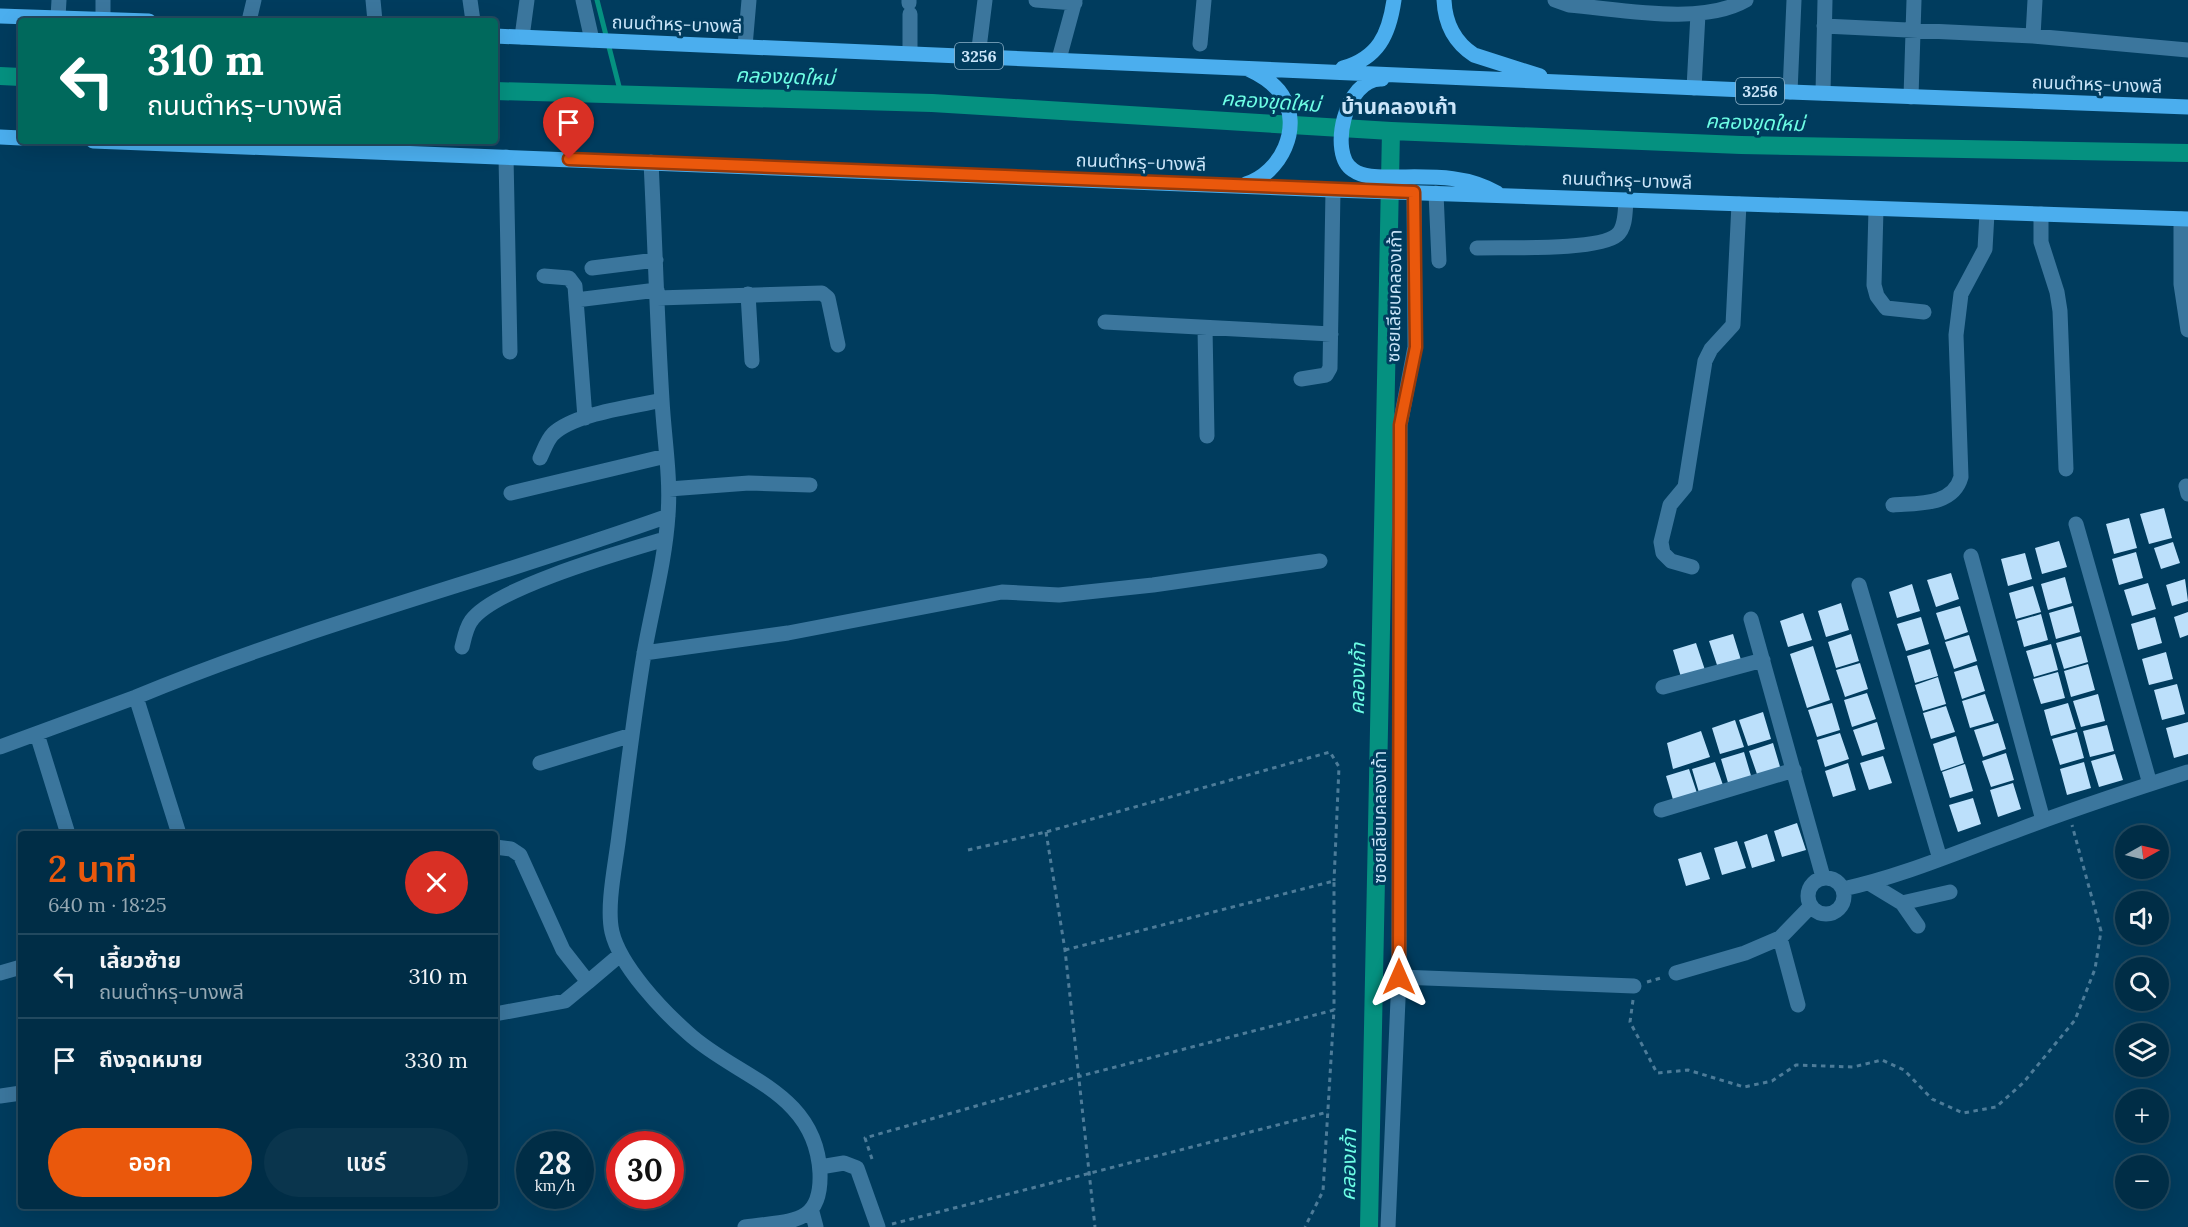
<!DOCTYPE html>
<html lang="th">
<meta charset="utf-8">
<style>
body{margin:0;font-family:Lora,"Noto Sans Thai",serif;background:#0a354d;color:#f1f3f6;height:100vh;display:flex;flex-direction:column;font-size:22px;white-space:nowrap}
*{box-sizing:border-box;margin:0}
p{font-size:20px;color:#95a8b3}
.icon{flex:none;width:33px;height:33px;fill:none;stroke:currentColor;stroke-width:2;stroke-linecap:round;stroke-linejoin:round}
.map{position:relative;flex:1;overflow:hidden}
.details{position:absolute;left:18px;top:831px;width:480px;height:378px;display:flex;flex-direction:column;background:#002d46;border-radius:6px;box-shadow:0 6px 24px #0002,0 0 0 2px #22495f}
.details>*{flex:none}
.guide{position:absolute;left:18px;top:18px;width:480px;height:126px;border-radius:6px;box-shadow:0 6px 24px #0002,0 0 0 2px #22495f;background:#00695c;color:#fff;overflow:hidden}
.needle{width:39px;rotate:82deg}
.buttons{position:absolute;left:2115px;top:825px;display:grid;gap:12px}
.buttons a{display:grid;place-items:center;width:54px;height:54px;border-radius:50%;background:#002d46;box-shadow:0 6px 24px #0002,0 0 0 2px #22495f;font-size:30px}
.speed{position:absolute;left:516px;top:1131px;display:flex;gap:12px;font-size:30px;font-weight:700;text-align:center}
.speed>*{display:grid;place-content:center;width:78px;height:78px;border-radius:50%;background:#002d46;box-shadow:0 6px 24px #0002,0 0 0 2px #22495f;line-height:1}
.speed small{font-size:15px;font-weight:400}
.speed .limit{border:9px solid #d22;background:#fff;color:#111}
.pin{position:absolute;display:grid;place-items:center;width:51px;height:51px;color:#fff;margin:-62px -26px;border-radius:50% 50% 50% 0;rotate:-45deg;box-shadow:0 0 6px #0007}
.pin .icon{rotate:45deg}
.me{position:absolute;width:66px;margin:-33px;rotate:0deg;stroke-linejoin:round;filter:drop-shadow(0 0 4px #0008)}
.turn{display:flex;align-items:center;gap:21px;height:126px;padding:0 30px;font-size:27px}
.turn .icon{width:78px;height:78px;stroke-width:2.5}
.turn b{display:block;font-size:42px;line-height:51px}
.round{display:grid;place-items:center;flex:none;width:63px;height:63px;border-radius:32px;background:#0a354d}
.head{display:flex;align-items:center;justify-content:space-between;height:102px;padding:0 30px}
h1{font-size:36px;font-weight:600;line-height:45px;color:#ea580c}
.cta{display:flex;gap:12px;margin-top:auto;padding:12px 30px}
.cta a{flex:1;height:69px;border-radius:36px;background:#ea580c;color:#fff;font-size:24px;font-weight:600;line-height:69px;text-align:center}
.cta a+a{background:#0a354d;color:#f1f3f6}
ul{padding:0;list-style:none}
li{display:flex;align-items:center;gap:18px;height:84px;padding:0 30px;border-top:2px solid #22495f}
li div{flex:1}
li b{display:block;font-size:22px}
li em{font-style:normal}
.map>svg:first-child{display:block}
.lines{fill:none;stroke-linecap:round;stroke-linejoin:round}
.stream{stroke:#059180;stroke-width:5}
.canal{stroke:#059180;stroke-width:18}
.building{fill:#bce0fb}
.path{stroke:#4d7c99;stroke-width:3;stroke-dasharray:4.5 4.5;stroke-linecap:butt}
.minor{stroke:#3b769d;stroke-width:15}
.major{stroke:#4baeee;stroke-width:15}
.route-casing{stroke:#983908;stroke-width:15}
.route{stroke:#ea580c;stroke-width:10}
.labels{text-anchor:middle;dominant-baseline:central;stroke-width:6;stroke-linejoin:round;paint-order:stroke}
.shield{fill:#003c5e;stroke:#8db2ca;stroke-width:1.5}
.shield-label{font-size:16px;font-weight:bold;fill:#cae5f9}
.street-label{font-size:18px;fill:#cae5f9;stroke:#003c5e}
.water-label{font-size:20px;font-style:italic;fill:#6dfee5;stroke:#003c5e}
.quarter-label{font-size:21px;font-weight:bold;fill:#cae5f9;stroke:#003c5e}
</style>
<div class="map">
<svg width="2188" height="1227" viewBox="0 0 2188 1227">
<rect width="100%" height="100%" fill="#003c5e"/>
<g class="lines">
<path class="stream" d="M597 0 621 94"/>
<path class="canal" d="M0 76 21 77
M495 91 932 103 1391 131 1741 145 2188 153
M1369 1227 1391 131"/>
</g>
<path class="building" d="M2164 508 2172 538 2149 544 2140 514Z
M2129 518 2137 548 2114 554 2106 524Z
M2059 541 2067 567 2042 574 2035 548Z
M2173 542 2180 563 2161 569 2154 548Z
M2136 552 2143 578 2119 585 2112 559Z
M2025 553 2032 579 2008 586 2001 559Z
M1951 573 1959 599 1936 607 1927 580Z
M2065 577 2072 603 2048 610 2041 584Z
M2185 579 2188 601 2172 606 2166 585Z
M2148 583 2156 609 2132 616 2124 590Z
M1912 584 1920 611 1897 618 1889 592Z
M2033 586 2041 612 2016 619 2009 593Z
M1841 603 1849 630 1826 637 1818 611Z
M1960 606 1968 632 1945 640 1936 613Z
M2073 606 2080 632 2056 639 2049 613Z
M2188 612V635L2180 638 2174 617Z
M1803 613 1812 640 1788 647 1780 621Z
M2041 614 2048 640 2024 647 2017 621Z
M1921 617 1929 644 1906 651 1897 624Z
M2155 617 2162 643 2138 650 2131 624Z
M1733 634 1741 660 1718 668 1709 641Z
M1851 634 1859 661 1836 668 1828 642Z
M1969 635 1977 661 1954 669 1945 642Z
M2081 636 2088 662 2064 669 2056 643Z
M1696 643 1705 670 1681 677 1673 650Z
M2051 644 2058 670 2034 677 2026 651Z
M1813 646 1830 700 1807 708 1790 654Z
M1930 649 1938 676 1915 683 1907 656Z
M2166 652 2173 679 2149 685 2142 659Z
M1860 663 1868 689 1845 697 1836 670Z
M2088 664 2095 690 2071 697 2064 671Z
M1977 665 1985 691 1962 699 1954 672Z
M2058 672 2065 698 2041 704 2033 679Z
M1938 677 1946 704 1923 711 1915 685Z
M2177 684 2185 714 2162 720 2154 690Z
M1867 693 1876 719 1852 727 1844 700Z
M1985 694 1994 721 1970 728 1962 701Z
M2098 694 2105 721 2081 727 2073 701Z
M1832 703 1840 730 1817 737 1808 710Z
M2068 703 2076 729 2051 736 2044 710Z
M1946 706 1955 732 1931 739 1923 713Z
M1763 712 1771 739 1748 746 1739 720Z
M1735 720 1744 747 1720 754 1712 728Z
M1877 722 1885 749 1862 756 1853 730Z
M2188 722V754L2174 758 2166 728Z
M1998 723 2006 749 1983 757 1974 730Z
M2107 725 2114 751 2090 757 2083 731Z
M1701 731 1710 757 1673 769 1667 743Z
M2077 732 2084 758 2060 765 2052 739Z
M1840 733 1849 759 1825 767 1817 740Z
M1956 736 1964 763 1941 771 1933 744Z
M1773 743 1781 770 1758 777 1749 751Z
M1744 752 1752 779 1729 786 1721 759Z
M2006 753 2014 780 1991 787 1982 761Z
M2115 754 2123 780 2099 787 2091 761Z
M1883 756 1892 783 1869 790 1860 763Z
M1715 762 1724 788 1700 796 1692 769Z
M2084 762 2091 788 2067 795 2060 769Z
M1848 763 1856 790 1833 797 1825 771Z
M1965 764 1973 791 1950 798 1942 772Z
M1689 769 1698 796 1674 803 1666 776Z
M2013 783 2021 809 1998 817 1990 790Z
M1973 798 1981 824 1958 832 1949 805Z
M1797 823 1806 850 1782 857 1774 831Z
M1767 834 1775 861 1752 868 1744 842Z
M1737 841 1746 868 1722 875 1714 848Z
M1701 852 1710 879 1686 886 1678 859Z"/>
<g class="lines">
<path class="path" d="M1046 832 1065 950 1095 1227
M968 850 1046 832 1330 752 1339 767 1334 881
M1065 950 1334 881V1010
M1647 982 1661 978
M1633 1000 1630 1022 1657 1073 1688 1070 1744 1087 1772 1081 1796 1065 1853 1067 1882 1060 1904 1070 1932 1099 1963 1113 1996 1107 2023 1083 2075 1020 2095 969 2101 931 2072 825
M872 1159 865 1138 1077 1077 1334 1010 1323 1191 1305 1227
M892 1224 1328 1112"/>
<path class="minor" d="M103 0V19
M373 0 375 21
M470 0 473 21
M583 0 592 40
M909 0V3
M1036 0 1075 3
M1555 0 1569 5C1620 9 1701 26 1746 0
M910 14V53
M58 17 59 0
M249 21 254 0
M1824 26 2033 36 2188 50
M2033 36 2035 0
M522 37 527 0
M1200 44 1204 0
M745 46 749 0
M978 56 985 0
M1059 59 1075 0
M1694 88 1698 14
M1790 92 1794 0
M1823 93 1825 0
M1911 97 1914 0
M506 157 510 352
M651 162C655 242 657 321 662 400 664 438 671 477 668 515 665 562 652 608 644 654 634 714 627 774 619 835 616 862 606 906 612 932 620 966 662 1010 688 1033 737 1078 816 1091 820 1173 822 1227 789 1220 745 1227
M1436 193 1439 261
M1876 209 1874 285 1877 296 1886 308 1924 312
M2041 214V242L2057 292 2060 311 2066 469
M2181 219V284L2188 330
M1477 248C1504 247 1599 251 1617 235 1626 228 1625 211 1626 200
M592 268 656 260
M544 276 569 278 575 286 585 418
M748 294 752 361
M657 298 822 293 828 298 838 345
M576 300 657 290
M1105 322 1331 334
M1205 328 1207 436
M1301 379 1326 375 1330 368 1333 190
M540 458C544 450 547 440 553 434 575 413 633 407 662 400
M2186 486 2188 494
M669 489 749 483 810 485
M511 493 666 456
M1893 505C1918 503 1953 506 1961 477L1956 335 1961 294 1985 249 1987 213
M2076 524 2150 784
M1971 556 2043 820
M1692 567 1671 561 1663 553 1661 542 1670 505 1685 487 1705 361 1711 349 1733 325 1739 204
M1859 585 1940 859
M1751 619 1823 877
M462 647C464 639 466 628 471 621 493 588 625 551 665 539
M644 653 788 633 1002 592 1059 595 1153 585 1320 561
M1663 687 1763 660
M37 734 68 834
M0 747 136 697
M540 763 632 735
M1661 810 1794 770
M179 834 136 697C309 625 492 579 668 516
M495 847 511 849 520 855 563 950 588 982 621 954
M1808 896a18 18 0 1 1 36 0a18 18 0 1 1-36 0Z
M1869 883 1902 903 1918 926
M1843 889C1903 876 1960 851 2018 830 2074 809 2131 790 2188 772
M1902 903 1950 892
M1780 938 1798 1005
M0 973 21 967
M1676 973 1745 953 1780 938 1811 906
M1399 977 1634 986
M495 1014 565 1001 588 982
M0 1096 21 1093
M820 1167 844 1163 857 1168 878 1227
M812 1212 816 1227
M1388 1227 1399 977 1400 425 1415 347 1414 192"/>
<path class="major" d="M1444 0C1445 23 1454 42 1474 55L1540 76
M0 16 149 21
M495 36 1790 92 2188 107
M1343 68C1378 58 1389 35 1394 0
M1382 79C1345 77 1328 155 1353 170 1364 178 1381 177 1393 177 1429 177 1465 174 1497 193
M0 137 21 138
M93 141 1333 190 2188 219
M1246 184C1281 173 1303 127 1282 95 1274 83 1261 75 1248 69"/>
</g>
<g class="lines">
<g class="route-casing">
<path id="route" d="M569 159 1414 192 1416 347 1400 425 1399 977"/>
</g>
<use href="#route" class="route"/>
</g>
<g class="labels">
<g class="shield">
<rect x="955" y="43" width="48" height="26" rx="4.5"/>
<rect x="1736" y="78" width="48" height="26" rx="4.5"/>
</g>
<g class="shield-label">
<text x="979" y="56">3256</text>
<text x="1760" y="91">3256</text>
</g>
<g class="street-label">
<text transform="translate(677 24) rotate(2)">ถนนตำหรุ-บางพลี</text>
<text transform="translate(2097 84) rotate(2)">ถนนตำหรุ-บางพลี</text>
<text transform="translate(1141 162) rotate(2)">ถนนตำหรุ-บางพลี</text>
<text transform="translate(1627 180) rotate(2)">ถนนตำหรุ-บางพลี</text>
<text transform="translate(1394 296) rotate(-89)">ซอยเลียบคลองเก้า</text>
<text transform="translate(1379 817) rotate(-90)">ซอยเลียบคลองเก้า</text>
</g>
<g class="water-label">
<text transform="translate(785 76) rotate(2)">คลองขุดใหม่</text>
<text transform="translate(1271 101) rotate(4)">คลองขุดใหม่</text>
<text transform="translate(1755 122) rotate(2)">คลองขุดใหม่</text>
<text transform="translate(1357 679) rotate(-89)">คลองเก้า</text>
<text transform="translate(1348 1165) rotate(-89)">คลองเก้า</text>
</g>
<g class="quarter-label">
<text x="1399" y="106">บ้านคลองเก้า</text>
</g>
</g>
</svg>
<div class="buttons">
<a><svg class="needle" viewBox="-14 -14 28 28"><path d="M0-13l5 13h-10z" fill="#e53935"/><path d="M0 13l5-13h-10z" fill="#95a8b3"/></svg></a>
<a><svg class="icon" aria-label="sound" viewBox="0 0 24 24"><path d="M4 9h4l5-4v14l-5-4H4zM17 9q2 3 0 6"/></svg></a>
<a><svg class="icon" aria-label="search" viewBox="0 0 24 24"><circle cx="10" cy="10" r="6"/><path d="M15 15l6 6"/></svg></a>
<a><svg class="icon" aria-label="layers" viewBox="0 0 24 24"><path d="M12 4l9 5-9 5-9-5zM3 14l9 5 9-5"/></svg></a>
<a>+</a>
<a>−</a>
</div>
<div class="speed"><div>28<small>km/h</small></div><div class="limit">30</div></div>
<div class="pin" style="left:569px;top:159px;background:#d93025"><svg class="icon" aria-label="arrive" viewBox="0 0 24 24"><path d="M6 21V4h12l-3 4 3 4H6"/></svg></div>
<svg class="me" style="left:1399px;top:977px" viewBox="-20 -20 40 40"><path d="M0-17L14 15 0 8-14 15z" fill="#ea580c" stroke="#fff" stroke-width="4"/></svg>
<div class="guide">
<div class="turn"><svg class="icon" aria-label="left" viewBox="0 0 24 24"><path d="M17 20v-9H6M10 6l-5 5 5 5"/></svg><div><b>310 m</b>ถนนตำหรุ-บางพลี</div></div>
</div>
<section class="details">
<div class="head"><div><h1>2 นาที</h1><p>640 m · 18:25</p></div><a class="round" style="background:#d93025;color:#fff"><svg class="icon" aria-label="close" viewBox="0 0 24 24"><path d="M6 6l12 12M18 6L6 18"/></svg></a></div>
<ul>
<li><svg class="icon" aria-label="left" viewBox="0 0 24 24"><path d="M17 20v-9H6M10 6l-5 5 5 5"/></svg><div><b>เลี้ยวซ้าย</b><p>ถนนตำหรุ-บางพลี</p></div><em>310 m</em></li>
<li><svg class="icon" aria-label="arrive" viewBox="0 0 24 24"><path d="M6 21V4h12l-3 4 3 4H6"/></svg><div><b>ถึงจุดหมาย</b></div><em>330 m</em></li>
</ul>
<div class="cta"><a>ออก</a><a>แชร์</a></div>
</section>
</div>
